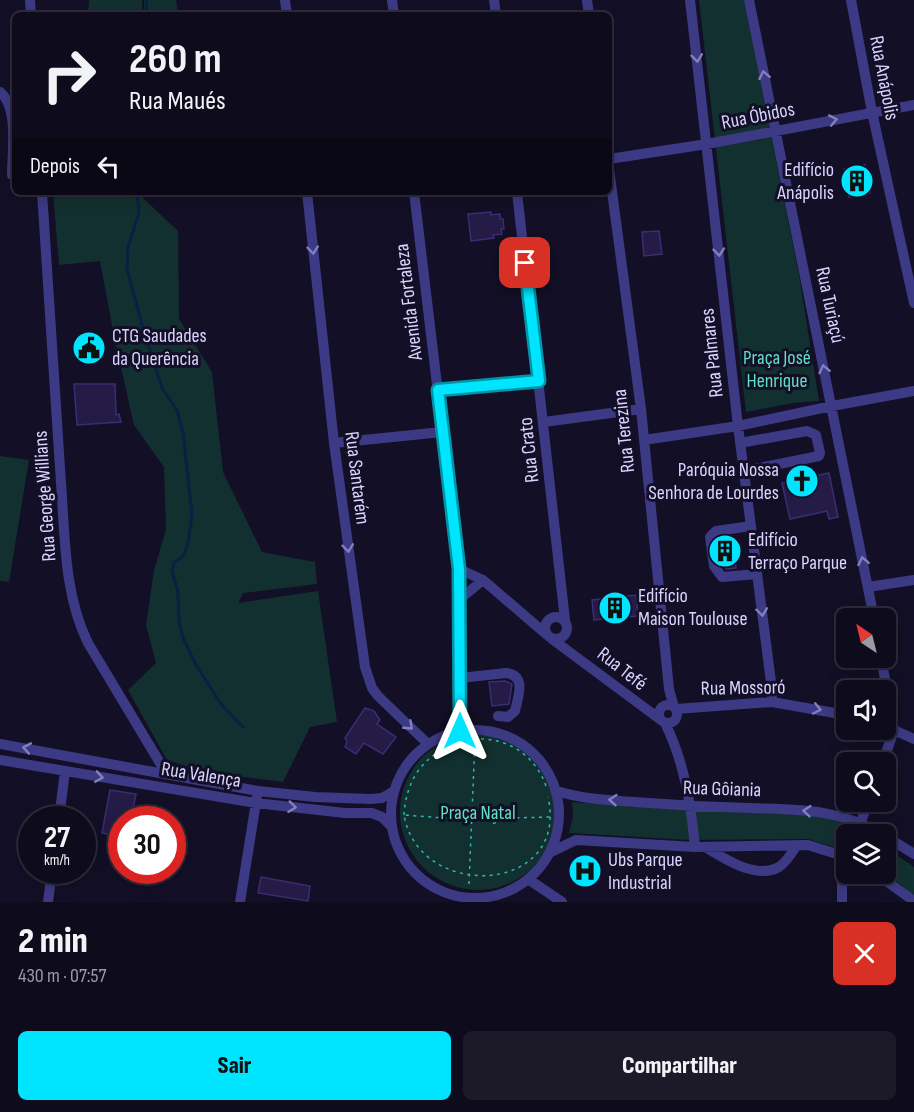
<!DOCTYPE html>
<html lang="pt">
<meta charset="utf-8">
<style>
body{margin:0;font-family:"Sofia Sans Condensed",sans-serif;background:#1c1929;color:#f1f3f6;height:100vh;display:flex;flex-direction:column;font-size:22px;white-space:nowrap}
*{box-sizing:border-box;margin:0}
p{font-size:20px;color:#9b9ba3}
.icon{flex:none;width:33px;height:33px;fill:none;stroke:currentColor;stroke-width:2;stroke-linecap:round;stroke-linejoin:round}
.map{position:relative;height:902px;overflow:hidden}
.drawer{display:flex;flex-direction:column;background:#0e0b1c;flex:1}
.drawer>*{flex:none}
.guide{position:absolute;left:12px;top:12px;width:600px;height:183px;border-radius:9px;box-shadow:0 3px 15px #0003,0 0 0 2px #2e2b3b;background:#0e0b1c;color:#f1f3f6;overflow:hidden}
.needle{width:39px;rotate:325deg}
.controls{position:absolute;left:836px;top:608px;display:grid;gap:12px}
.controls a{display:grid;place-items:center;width:60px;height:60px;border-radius:9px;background:#0e0b1c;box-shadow:0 3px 15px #0003,0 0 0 2px #2e2b3b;font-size:30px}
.speed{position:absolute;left:18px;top:806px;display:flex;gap:12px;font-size:30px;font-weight:700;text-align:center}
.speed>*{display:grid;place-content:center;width:78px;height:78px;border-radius:50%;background:#0e0b1c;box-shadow:0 3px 15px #0003,0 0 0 2px #2e2b3b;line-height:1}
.speed small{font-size:15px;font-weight:400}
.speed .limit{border:9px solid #d22;background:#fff;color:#111}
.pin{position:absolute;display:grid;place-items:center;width:51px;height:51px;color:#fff;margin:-26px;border-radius:12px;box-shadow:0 3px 9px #0006}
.me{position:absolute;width:66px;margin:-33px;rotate:0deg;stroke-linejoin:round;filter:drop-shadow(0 0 4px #0008)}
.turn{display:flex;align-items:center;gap:21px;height:126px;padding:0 18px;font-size:27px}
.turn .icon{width:78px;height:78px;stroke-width:2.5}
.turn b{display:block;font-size:42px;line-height:51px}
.then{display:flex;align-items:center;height:57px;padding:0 18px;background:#0003;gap:12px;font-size:22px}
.round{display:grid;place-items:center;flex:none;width:63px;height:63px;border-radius:9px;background:#1c1929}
.head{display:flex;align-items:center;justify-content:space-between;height:102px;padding:0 18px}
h1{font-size:36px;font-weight:800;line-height:45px}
.cta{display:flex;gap:12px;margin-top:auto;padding:12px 18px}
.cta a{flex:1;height:69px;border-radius:9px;background:#00e5ff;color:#111;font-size:24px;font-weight:800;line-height:69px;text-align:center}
.cta a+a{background:#1c1929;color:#f1f3f6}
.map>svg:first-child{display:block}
.green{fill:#12302f}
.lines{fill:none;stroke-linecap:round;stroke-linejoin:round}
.stream{stroke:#0a1f44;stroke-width:3}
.building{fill:#241b47;stroke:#3b2d73;stroke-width:1.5}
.path{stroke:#2fb8b0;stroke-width:1.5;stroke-dasharray:3 4.5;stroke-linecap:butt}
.minor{stroke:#3d3a85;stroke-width:10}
.oneway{stroke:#837fbc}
.route-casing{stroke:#0095a6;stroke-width:15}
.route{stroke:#00e5ff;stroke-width:10}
.labels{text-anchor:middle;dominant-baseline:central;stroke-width:6;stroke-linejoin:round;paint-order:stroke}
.street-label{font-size:20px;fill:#d9d4ff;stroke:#130f26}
.poi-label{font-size:20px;fill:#d9d4ff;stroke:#130f26;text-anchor:start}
.park-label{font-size:20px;fill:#5fe0c0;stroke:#130f26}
</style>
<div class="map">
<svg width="914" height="902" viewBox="0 0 914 902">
<rect width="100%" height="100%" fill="#130f26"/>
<path class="green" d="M89 0H142L143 15H88Z
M144 0H176L178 15H144Z
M699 0H744L799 275 819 401 793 403 746 412Z
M53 192H142L143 198 178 231 179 319 212 372 223 472 262 552 315 562 317 584 243 593 238 603 318 591 337 722 310 727 283 782 204 772 167 760 128 690 156 663 146 625 154 570 166 530 164 467 134 425 115 341 100 261 59 265Z
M0 456 29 460 9 582 0 581Z
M400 812a78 78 0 1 1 156 0a78 78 0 1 1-156 0Z
M572 802 685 810 809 815 836 820 863 834H846V851L808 839 689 840 569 833 573 817Z
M885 847 914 867V895L885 873Z"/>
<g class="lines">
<path class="stream" d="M146 0 147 15
M137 192 139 213 128 247 127 269 144 332 162 388 177 410 183 433 192 514 188 543 184 555 174 563 172 571 178 592 179 621 183 638 196 665 221 704 243 727"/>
</g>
<path class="building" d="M865 165 870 193 849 197 844 169Z
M491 212V215L500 214V219H503L504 229H501L502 234 493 235 494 238 471 241 468 214Z
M659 231 662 254 644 256 642 232Z
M74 384H115L116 415 119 414 121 422 77 425Z
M829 473 838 517 829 519 827 511 790 519 782 483Z
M732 536 736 568 726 569 721 563 718 540Z
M636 595 638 616 594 620 592 600Z
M505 681 512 684 509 704 492 706 489 682Z
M365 708 374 711 380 720 377 724 396 737 383 754 364 743 356 754 345 747 347 741 345 738Z
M110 790 136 794 131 819H122V837L102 833Z
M261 877 310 886 308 901 258 893Z"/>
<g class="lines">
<path class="path" d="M404 815C405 799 409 784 418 771 454 723 528 729 547 789
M484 817C491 802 501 808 508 818L492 824 484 817 444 818 404 815C419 902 570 895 548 797
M509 818 551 817
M469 884 475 740"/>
<path class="minor" d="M30 0 31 15
M285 0 287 15
M392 0 394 15
M494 0 496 15
M587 0 589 15
M690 0 738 426 771 682 772 702
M749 0 874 618
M851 0 872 112 914 303
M0 92C19 107 12 152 12 175
M609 159 707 144 914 105
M609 169 641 409 669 689 674 707
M42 192C48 289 54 386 61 483 65 536 64 595 88 643L166 773
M307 192 334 443 365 667 372 688 378 696 428 744
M414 192 459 569 460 731
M517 192 565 620
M438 390 539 381
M544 422 641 409
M644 440 738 426 832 406 914 391
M334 443 442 432
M740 443 807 431 816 435 820 453 819 456 744 471
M751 526 716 531 710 537 714 566 722 577 757 574
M459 569 483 580 546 634
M868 587 914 580
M460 599 483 580
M545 628a11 11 0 1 1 22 0a11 11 0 1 1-22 0Z
M552 639 661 720
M881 657 894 730 883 762
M460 678 506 673C527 675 518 697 515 711L508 717 498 716
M659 714a9 9 0 1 1 18 0a9 9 0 1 1-18 0Z
M676 709 772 702 846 715
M665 723C684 761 691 805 695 847
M885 726 914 739
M391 814a84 84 0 1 1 168 0a84 84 0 1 1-168 0Z
M0 744 258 791 315 797 371 799 382 798 394 791
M0 760 256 803 345 813H372L382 817 392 827
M557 791C582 799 607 800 634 802 672 805 710 807 749 808 800 810 836 808 882 834
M59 819 65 771
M856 834 869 801
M885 836 914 854
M705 847C724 858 755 880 779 867 787 862 792 852 797 845
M551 852 576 840 695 847 808 845 846 857
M875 873 914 901
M528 879 562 902
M48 902 52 870
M240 902 257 796
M842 902V880L846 862"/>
</g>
<defs><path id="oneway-chevron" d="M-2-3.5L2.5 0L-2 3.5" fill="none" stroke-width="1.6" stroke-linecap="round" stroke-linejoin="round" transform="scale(1.5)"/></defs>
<g class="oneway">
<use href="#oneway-chevron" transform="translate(697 58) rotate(83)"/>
<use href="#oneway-chevron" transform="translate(764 75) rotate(-101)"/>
<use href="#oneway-chevron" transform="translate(833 120) rotate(-11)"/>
<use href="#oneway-chevron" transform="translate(313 250) rotate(84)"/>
<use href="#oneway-chevron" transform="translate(719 252) rotate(84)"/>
<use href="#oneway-chevron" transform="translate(824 369) rotate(-102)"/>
<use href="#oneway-chevron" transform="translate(348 548) rotate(83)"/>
<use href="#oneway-chevron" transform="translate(863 561) rotate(-101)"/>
<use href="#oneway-chevron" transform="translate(762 612) rotate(83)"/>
<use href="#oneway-chevron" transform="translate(817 709) rotate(12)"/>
<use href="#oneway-chevron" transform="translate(409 726) rotate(43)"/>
<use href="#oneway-chevron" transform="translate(27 748) rotate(-170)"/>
<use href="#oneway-chevron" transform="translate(99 777) rotate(9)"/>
<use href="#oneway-chevron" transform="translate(613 800) rotate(-175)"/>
<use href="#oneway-chevron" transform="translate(292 807) rotate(7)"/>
<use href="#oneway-chevron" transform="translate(807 811) rotate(-175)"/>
</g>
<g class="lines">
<g class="route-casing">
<path id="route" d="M460 731 459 569 438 390 539 381 525 263"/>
</g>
<use href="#route" class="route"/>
</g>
<defs>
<g id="building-disc" transform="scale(1.725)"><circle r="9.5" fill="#00e5ff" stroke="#130f26"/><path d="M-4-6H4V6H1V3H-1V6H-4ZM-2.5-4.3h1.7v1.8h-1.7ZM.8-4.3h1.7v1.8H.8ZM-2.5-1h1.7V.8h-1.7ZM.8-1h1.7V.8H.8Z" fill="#111"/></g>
<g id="civic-disc" transform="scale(1.725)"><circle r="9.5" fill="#00e5ff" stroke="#130f26"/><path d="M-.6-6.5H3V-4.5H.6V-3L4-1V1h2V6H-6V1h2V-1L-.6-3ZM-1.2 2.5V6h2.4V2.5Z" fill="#111"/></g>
<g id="church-disc" transform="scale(1.725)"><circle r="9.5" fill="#00e5ff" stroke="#130f26"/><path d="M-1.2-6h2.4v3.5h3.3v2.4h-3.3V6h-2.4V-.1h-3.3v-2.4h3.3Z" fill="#111"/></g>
<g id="hospital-disc" transform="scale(1.725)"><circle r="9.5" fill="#00e5ff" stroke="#130f26"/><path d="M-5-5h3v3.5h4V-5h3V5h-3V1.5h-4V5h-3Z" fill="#111"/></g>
</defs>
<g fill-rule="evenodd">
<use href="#building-disc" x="857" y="181"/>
<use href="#civic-disc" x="89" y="348"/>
<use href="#church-disc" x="802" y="481"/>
<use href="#building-disc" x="725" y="551"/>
<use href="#building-disc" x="615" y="608"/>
<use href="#hospital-disc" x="585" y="871"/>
</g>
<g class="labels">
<g class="street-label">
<text transform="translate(884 78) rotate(79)">Rua Anápolis</text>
<text transform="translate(758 116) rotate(-11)">Rua Óbidos</text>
<text transform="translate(409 302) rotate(-97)">Avenida Fortaleza</text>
<text transform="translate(830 305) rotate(78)">Rua Turiaçú</text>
<text transform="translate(712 353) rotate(-96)">Rua Palmares</text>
<text transform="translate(624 431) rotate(-96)">Rua Terezina</text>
<text transform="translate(529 450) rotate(-96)">Rua Crato</text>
<text transform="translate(357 478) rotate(83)">Rua Santarém</text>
<text transform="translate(45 496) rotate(-94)">Rua George Willians</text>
<text transform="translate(622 669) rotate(38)">Rua Tefé</text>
<text transform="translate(743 688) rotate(-1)">Rua Mossoró</text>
<text transform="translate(201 775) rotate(9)">Rua Valença</text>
<text transform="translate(722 789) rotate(2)">Rua Gôiania</text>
</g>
<g class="poi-label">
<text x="834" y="170" text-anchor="end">Edifício<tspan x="834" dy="23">Anápolis</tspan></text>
<text x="112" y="336">CTG Saudades<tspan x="112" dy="23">da Querência</tspan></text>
<text x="779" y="470" text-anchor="end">Paróquia Nossa<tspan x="779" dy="23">Senhora de Lourdes</tspan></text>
<text x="748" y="540">Edifício<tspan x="748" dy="23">Terraço Parque</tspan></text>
<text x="638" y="596">Edifício<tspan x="638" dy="23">Maison Toulouse</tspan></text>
<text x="608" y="860">Ubs Parque<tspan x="608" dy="23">Industrial</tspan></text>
</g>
<g class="park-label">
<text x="777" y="358">Praça José<tspan x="777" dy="23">Henrique</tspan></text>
<text x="478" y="813">Praça Natal</text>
</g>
</g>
</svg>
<div class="controls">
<a><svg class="needle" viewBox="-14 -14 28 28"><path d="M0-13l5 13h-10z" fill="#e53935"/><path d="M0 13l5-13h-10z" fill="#9b9ba3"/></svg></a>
<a><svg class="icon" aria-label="sound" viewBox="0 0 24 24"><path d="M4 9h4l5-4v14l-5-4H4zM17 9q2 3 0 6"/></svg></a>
<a><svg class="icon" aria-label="search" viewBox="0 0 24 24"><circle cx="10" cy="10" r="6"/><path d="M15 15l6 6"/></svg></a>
<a><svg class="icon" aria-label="layers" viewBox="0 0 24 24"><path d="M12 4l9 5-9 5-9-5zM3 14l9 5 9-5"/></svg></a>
</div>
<div class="speed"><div>27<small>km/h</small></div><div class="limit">30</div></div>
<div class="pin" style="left:525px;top:263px;background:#d93025"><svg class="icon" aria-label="arrive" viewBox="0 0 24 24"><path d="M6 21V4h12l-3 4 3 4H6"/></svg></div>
<svg class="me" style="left:460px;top:731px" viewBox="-20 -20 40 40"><path d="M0-17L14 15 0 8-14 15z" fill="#00e5ff" stroke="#fff" stroke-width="4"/></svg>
<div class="guide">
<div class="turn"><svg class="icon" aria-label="right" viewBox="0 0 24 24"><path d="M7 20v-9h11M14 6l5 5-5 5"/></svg><div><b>260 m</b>Rua Maués</div></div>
<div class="then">Depois<svg class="icon" aria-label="left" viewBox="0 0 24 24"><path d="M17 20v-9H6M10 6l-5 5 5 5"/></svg></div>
</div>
</div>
<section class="drawer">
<div class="head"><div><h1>2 min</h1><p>430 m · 07:57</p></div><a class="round" style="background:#d93025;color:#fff"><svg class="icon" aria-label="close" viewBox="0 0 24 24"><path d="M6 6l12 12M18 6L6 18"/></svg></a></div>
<div class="cta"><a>Sair</a><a>Compartilhar</a></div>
</section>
